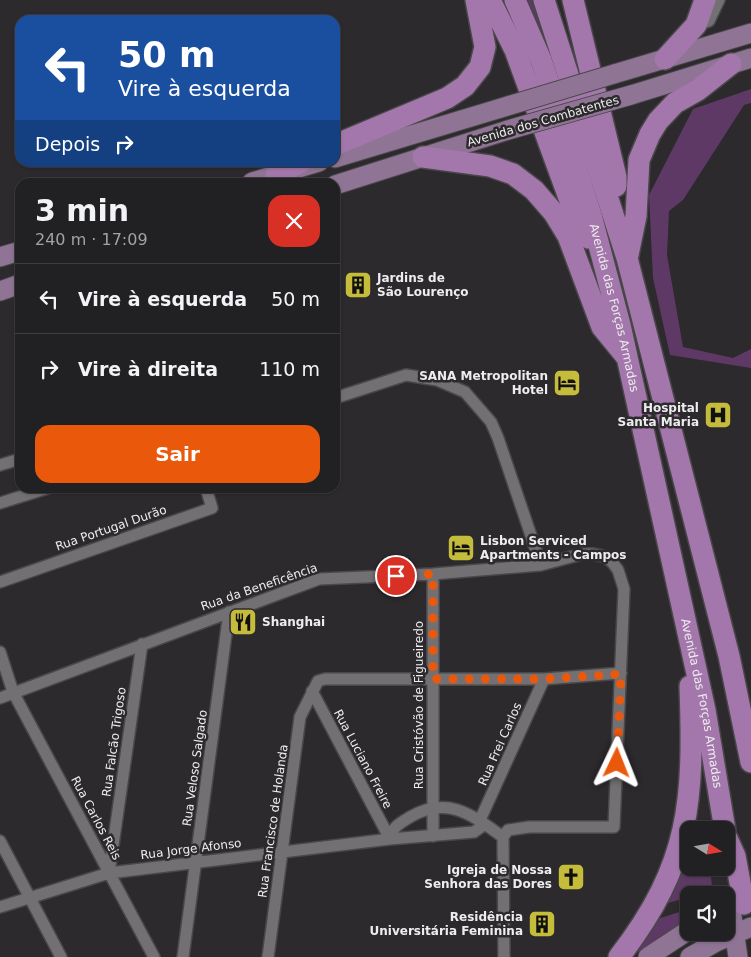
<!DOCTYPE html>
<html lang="pt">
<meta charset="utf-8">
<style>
body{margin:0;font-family:"DejaVu Sans",sans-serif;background:#2d2d2f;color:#f1f3f6;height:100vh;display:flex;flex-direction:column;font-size:19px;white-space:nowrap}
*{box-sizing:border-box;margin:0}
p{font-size:16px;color:#a2a3a5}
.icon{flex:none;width:28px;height:28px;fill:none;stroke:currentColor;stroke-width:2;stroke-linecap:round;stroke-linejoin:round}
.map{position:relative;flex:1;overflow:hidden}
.details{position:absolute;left:15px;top:178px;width:325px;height:315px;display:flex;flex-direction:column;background:#212022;border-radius:15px;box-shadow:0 1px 4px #0004,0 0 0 1px #3e3e40}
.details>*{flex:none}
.guide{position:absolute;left:15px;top:15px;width:325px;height:152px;border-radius:15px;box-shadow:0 1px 4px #0004,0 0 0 1px #3e3e40;background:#1a4fa0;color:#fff;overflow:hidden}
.needle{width:32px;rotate:101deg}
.tools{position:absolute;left:680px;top:821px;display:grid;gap:10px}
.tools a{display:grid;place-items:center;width:55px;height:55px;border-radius:10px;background:#212022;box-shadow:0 1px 4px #0004,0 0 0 1px #3e3e40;font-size:25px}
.pin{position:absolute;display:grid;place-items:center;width:42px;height:42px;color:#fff;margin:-21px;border:2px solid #fff;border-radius:50%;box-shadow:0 1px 5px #0007}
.me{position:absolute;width:55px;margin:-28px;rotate:2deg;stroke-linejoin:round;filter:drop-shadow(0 0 4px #0008)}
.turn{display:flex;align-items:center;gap:18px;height:105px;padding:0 20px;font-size:22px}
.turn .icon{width:65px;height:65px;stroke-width:2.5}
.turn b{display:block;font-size:35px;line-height:42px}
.then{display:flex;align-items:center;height:48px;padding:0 20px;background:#0003;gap:10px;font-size:19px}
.round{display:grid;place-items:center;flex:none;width:52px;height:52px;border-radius:15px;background:#2d2d2f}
.headline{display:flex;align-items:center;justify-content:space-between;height:85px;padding:0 20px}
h1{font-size:30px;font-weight:600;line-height:38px}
.primary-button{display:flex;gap:10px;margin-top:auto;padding:10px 20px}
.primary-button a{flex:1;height:58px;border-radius:15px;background:#ea580c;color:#fff;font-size:20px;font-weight:600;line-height:58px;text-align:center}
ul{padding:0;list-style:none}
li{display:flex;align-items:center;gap:15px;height:70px;padding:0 20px;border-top:1px solid #3e3e40}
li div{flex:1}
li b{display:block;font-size:19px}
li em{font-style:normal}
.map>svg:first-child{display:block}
.green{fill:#5f3966}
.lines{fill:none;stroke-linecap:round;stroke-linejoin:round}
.street-casing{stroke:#494749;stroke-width:14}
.primary-casing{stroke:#494749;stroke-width:21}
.highway-casing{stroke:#494749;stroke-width:24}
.street{stroke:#737073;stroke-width:11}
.primary{stroke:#907495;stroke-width:19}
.highway{stroke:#a477ac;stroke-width:21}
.primary-bridge-casing{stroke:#494749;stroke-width:21;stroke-linecap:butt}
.primary-bridge{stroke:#907495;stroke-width:19}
.route{stroke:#ea580c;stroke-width:9;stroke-dasharray:0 16.2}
.labels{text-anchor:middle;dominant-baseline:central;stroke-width:5;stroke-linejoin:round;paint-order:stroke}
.street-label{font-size:12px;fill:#edecee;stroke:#2c2a2d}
.poi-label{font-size:12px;font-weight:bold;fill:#edecee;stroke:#2c2a2d;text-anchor:end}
</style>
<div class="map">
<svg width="751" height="957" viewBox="0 0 751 957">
<rect width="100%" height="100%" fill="#2c2a2d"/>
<path class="green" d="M526 0H534L546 31 541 34Z
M751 89V103L744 105 683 200 669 211 667 255 683 347 733 358 751 349V368L670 355 653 278 649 195 693 109Z
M689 830V868H710L712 886 707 892 689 895V897L661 905Z
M689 909V921L633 955 654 920Z"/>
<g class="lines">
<g class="street-casing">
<path id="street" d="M696 25 709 21 719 0
M335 398 406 375 437 380 465 392 491 422 498 438 541 565
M0 465 20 459
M0 503 48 488
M0 582 212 508 206 488
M0 652 13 692 154 957
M312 691 390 839
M0 698 319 579 433 574 541 565 582 554H592L603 556 612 562 618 570 624 589 614 827H529L508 830 503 837 504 957
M433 836V574
M390 839C392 827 400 823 410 817 448 795 472 815 503 837
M0 841 61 957
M109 873 142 644
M0 907 109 873 390 839 474 832 481 827 480 820 544 679
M183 957 229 612
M268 957 300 717 318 681 325 679H544L621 673"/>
</g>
<g class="primary-casing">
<path id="primary" d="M614 74 751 33
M631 95 751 58
M335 158 501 108
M252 182 319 162
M335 185 508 130
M0 257 20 251
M0 291 20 284
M731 910 738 957
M648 957 689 930
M690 957 716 942 751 927"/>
</g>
<g class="highway-casing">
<g id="highway">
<path d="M490 0 515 50 580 228 588 238"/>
<path id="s1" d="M515 0 541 60 565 131 591 215 620 325 705 710 725 830"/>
<path d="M544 0 627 258 729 656 751 762"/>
<path d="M573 0 616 177V186"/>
<path d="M665 59 696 25 705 0"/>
<path d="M335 145 447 98 465 86 480 67 485 47 476 0"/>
<path d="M423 157 490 166 513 174 534 190 554 213 568 236 602 327 625 355"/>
<path d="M276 175 301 162"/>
<path d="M628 255 636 216 639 160 650 134 658 121 675 103 698 90 731 64"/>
<path d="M726 836 735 856 744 904"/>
<path d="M619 957C691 864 694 800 690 686"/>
</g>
</g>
<use href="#street" class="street"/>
<use href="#primary" class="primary"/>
<use href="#highway" class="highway"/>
<g class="primary-bridge-casing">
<path id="primary-bridge" d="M501 108 614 74
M508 130 631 95"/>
</g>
<use href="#primary-bridge" class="primary-bridge"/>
</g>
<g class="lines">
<path class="route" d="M396 576 433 574V679H544L621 674 617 763"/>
</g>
<defs>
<g id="building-square" transform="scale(1.4375)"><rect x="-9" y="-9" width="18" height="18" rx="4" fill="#c6bc3c" stroke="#2c2a2d"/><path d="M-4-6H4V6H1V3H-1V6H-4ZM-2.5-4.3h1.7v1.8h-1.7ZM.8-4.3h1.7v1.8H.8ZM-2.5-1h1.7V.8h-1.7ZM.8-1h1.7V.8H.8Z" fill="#111"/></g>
<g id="hotel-square" transform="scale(1.4375)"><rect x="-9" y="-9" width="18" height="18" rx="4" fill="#c6bc3c" stroke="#2c2a2d"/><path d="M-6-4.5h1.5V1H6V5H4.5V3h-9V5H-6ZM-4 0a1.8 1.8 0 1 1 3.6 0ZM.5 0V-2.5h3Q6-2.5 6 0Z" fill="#111"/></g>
<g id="hospital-square" transform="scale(1.4375)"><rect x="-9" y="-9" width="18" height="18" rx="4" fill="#c6bc3c" stroke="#2c2a2d"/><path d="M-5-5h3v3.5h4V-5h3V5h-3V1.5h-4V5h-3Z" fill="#111"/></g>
<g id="restaurant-square" transform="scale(1.4375)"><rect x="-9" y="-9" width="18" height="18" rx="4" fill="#c6bc3c" stroke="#2c2a2d"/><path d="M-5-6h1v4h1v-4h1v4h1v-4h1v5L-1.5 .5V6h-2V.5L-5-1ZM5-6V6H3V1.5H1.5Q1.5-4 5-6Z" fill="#111"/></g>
<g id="church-square" transform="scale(1.4375)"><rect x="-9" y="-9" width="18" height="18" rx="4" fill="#c6bc3c" stroke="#2c2a2d"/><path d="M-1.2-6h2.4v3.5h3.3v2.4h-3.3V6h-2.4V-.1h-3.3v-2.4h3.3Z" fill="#111"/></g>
</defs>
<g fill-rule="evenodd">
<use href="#building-square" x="358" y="285"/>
<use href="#hotel-square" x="567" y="383"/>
<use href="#hospital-square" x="718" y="415"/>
<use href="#hotel-square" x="461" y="548"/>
<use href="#restaurant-square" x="243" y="622"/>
<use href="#church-square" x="571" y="877"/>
<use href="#building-square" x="542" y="924"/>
</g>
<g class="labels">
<g class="street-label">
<text transform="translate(543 121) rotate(-16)">Avenida dos Combatentes</text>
<text stroke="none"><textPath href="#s1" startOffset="324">Avenida das Forças Armadas</textPath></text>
<text transform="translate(111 528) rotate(-19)">Rua Portugal Durão</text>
<text transform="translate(259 587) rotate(-19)">Rua da Beneficência</text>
<text stroke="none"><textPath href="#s1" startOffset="729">Avenida das Forças Armadas</textPath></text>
<text transform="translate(419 705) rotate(-90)">Rua Cristóvão de Figueiredo</text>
<text transform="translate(114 742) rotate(-82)">Rua Falcão Trigoso</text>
<text transform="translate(500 744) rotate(-66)">Rua Frei Carlos</text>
<text transform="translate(363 759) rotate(62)">Rua Luciano Freire</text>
<text transform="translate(195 768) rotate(-82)">Rua Veloso Salgado</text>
<text transform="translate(96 818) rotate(62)">Rua Carlos Reis</text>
<text transform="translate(273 821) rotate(-82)">Rua Francisco de Holanda</text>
<text transform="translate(191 849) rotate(-7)">Rua Jorge Afonso</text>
</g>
<g class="poi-label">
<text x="377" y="278" text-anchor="start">Jardins de<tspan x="377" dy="14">São Lourenço</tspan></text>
<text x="548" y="376">SANA Metropolitan<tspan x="548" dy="14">Hotel</tspan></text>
<text x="699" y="408">Hospital<tspan x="699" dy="14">Santa Maria</tspan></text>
<text x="480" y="541" text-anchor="start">Lisbon Serviced<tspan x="480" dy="14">Apartments - Campos</tspan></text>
<text x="262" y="622" text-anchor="start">Shanghai</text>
<text x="552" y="870">Igreja de Nossa<tspan x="552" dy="14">Senhora das Dores</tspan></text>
<text x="523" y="917">Residência<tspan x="523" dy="14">Universitária Feminina</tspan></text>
</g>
</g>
</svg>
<div class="tools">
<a><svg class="needle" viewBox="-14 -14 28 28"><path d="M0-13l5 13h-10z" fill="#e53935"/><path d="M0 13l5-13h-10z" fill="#a2a3a5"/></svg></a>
<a><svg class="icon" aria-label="sound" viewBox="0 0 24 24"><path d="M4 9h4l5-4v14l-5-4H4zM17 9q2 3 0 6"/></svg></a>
</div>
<div class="pin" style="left:396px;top:576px;background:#d93025"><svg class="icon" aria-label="arrive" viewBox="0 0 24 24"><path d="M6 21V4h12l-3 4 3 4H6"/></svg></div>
<svg class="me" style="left:617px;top:763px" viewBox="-20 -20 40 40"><path d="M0-17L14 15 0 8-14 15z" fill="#ea580c" stroke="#fff" stroke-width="4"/></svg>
<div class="guide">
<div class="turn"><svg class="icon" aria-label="left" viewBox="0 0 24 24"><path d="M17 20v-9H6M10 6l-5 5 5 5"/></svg><div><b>50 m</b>Vire à esquerda</div></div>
<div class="then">Depois<svg class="icon" aria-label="right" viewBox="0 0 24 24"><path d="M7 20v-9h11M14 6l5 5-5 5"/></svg></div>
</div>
<section class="details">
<div class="headline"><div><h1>3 min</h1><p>240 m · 17:09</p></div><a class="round" style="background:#d93025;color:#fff"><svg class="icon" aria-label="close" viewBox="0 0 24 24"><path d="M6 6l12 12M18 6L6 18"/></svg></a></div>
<ul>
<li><svg class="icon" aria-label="left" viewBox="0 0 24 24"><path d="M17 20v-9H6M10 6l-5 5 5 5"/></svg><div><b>Vire à esquerda</b></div><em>50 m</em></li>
<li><svg class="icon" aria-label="right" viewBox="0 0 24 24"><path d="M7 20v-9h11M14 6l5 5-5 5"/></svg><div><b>Vire à direita</b></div><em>110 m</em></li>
</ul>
<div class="primary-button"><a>Sair</a></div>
</section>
</div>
